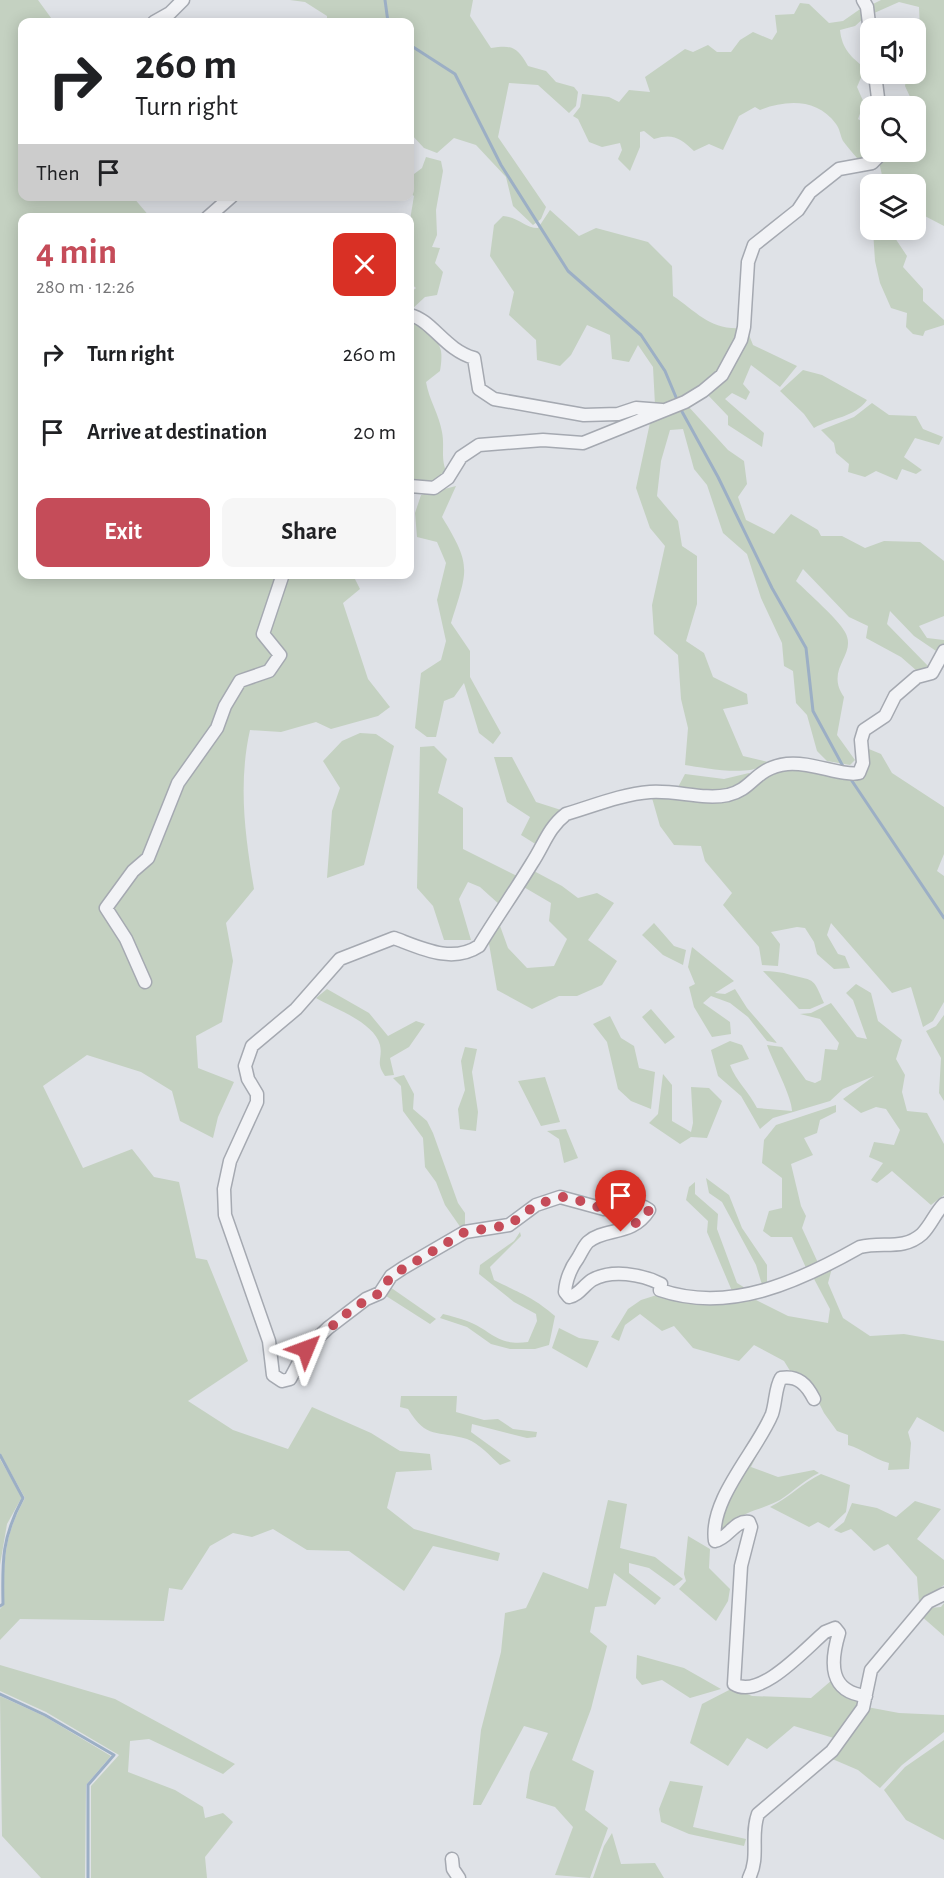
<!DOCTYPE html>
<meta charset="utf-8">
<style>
body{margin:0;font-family:"Alegreya Sans",sans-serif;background:#f6f6f6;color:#202124;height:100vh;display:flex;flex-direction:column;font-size:22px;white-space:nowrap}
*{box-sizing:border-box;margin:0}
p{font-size:20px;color:#757577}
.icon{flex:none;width:33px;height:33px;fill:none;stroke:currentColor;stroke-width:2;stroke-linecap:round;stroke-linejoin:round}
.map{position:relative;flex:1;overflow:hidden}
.details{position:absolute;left:18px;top:213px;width:396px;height:366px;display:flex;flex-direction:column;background:#fff;border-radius:12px;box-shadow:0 3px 15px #0003}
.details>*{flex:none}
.hud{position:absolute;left:18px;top:18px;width:396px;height:183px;border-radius:12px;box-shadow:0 3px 15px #0003;background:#fff;color:#202124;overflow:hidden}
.fabs{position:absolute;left:860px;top:18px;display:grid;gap:12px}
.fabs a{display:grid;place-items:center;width:66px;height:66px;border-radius:12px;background:#fff;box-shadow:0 3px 15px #0003;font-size:30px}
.pin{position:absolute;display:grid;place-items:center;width:51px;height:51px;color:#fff;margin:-62px -26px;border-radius:50% 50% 50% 0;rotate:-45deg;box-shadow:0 0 6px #0007}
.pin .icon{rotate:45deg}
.me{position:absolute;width:66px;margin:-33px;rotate:46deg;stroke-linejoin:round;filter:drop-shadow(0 0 4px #0008)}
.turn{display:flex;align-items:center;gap:21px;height:126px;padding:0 18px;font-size:27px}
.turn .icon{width:78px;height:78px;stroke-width:2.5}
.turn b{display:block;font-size:42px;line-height:51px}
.then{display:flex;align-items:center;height:57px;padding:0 18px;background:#0003;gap:12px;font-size:22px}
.round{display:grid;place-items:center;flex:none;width:63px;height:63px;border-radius:12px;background:#f6f6f6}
.overview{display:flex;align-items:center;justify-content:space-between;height:102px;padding:0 18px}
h1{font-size:36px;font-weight:600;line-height:45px;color:#c54c59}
.cta{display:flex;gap:12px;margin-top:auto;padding:12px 18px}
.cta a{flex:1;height:69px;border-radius:12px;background:#c54c59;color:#fff;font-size:24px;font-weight:600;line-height:69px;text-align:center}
.cta a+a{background:#f6f6f6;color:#202124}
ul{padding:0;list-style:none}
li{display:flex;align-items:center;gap:18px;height:78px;padding:0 18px}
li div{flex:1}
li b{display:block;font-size:22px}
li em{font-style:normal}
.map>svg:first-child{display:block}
.green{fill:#c4d1c1}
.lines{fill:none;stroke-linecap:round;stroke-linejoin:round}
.stream{stroke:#9cafc5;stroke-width:3}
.minor-casing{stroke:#a5a9b1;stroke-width:15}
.minor{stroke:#f2f3f6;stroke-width:12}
.route{stroke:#c54c59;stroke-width:10;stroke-dasharray:0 18}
</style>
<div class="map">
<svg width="944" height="1878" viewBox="0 0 944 1878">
<rect width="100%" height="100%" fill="#dfe2e7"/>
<path class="green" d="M0 0H38L54 22H22V196L133 197 150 217 22 218V574L353 575 360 589 343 603 368 679 390 707 378 716 331 729 316 722 281 732 250 730C238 784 245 835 254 889L226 923 233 961 222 1022 196 1036 198 1068 234 1082 218 1117 213 1138 180 1121 172 1091 141 1072 87 1055 43 1086 83 1168 132 1149 154 1177 179 1182 196 1258 207 1260 248 1361 188 1401 233 1430 288 1449 312 1407 371 1433 400 1451 430 1454 432 1470 396 1472 387 1508 414 1529 500 1553 498 1561 433 1546 404 1591 349 1551 307 1550 273 1529 252 1537 233 1533 210 1546 182 1590 169 1588 164 1621 20 1619 0 1640V1609L4 1604C3 1561 4 1536 25 1498L0 1453Z
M290 0H473L470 16 491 48C513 45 517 47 528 66L546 71 556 82 574 87 578 92 576 106 569 113 538 85 509 83 498 137 546 207 541 219 533 225 513 206 506 177 476 145 454 138 437 153 424 148 410 133V22H327V16L305 2Z
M881 0H944V226L919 213 915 214V184H884L879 162 886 152H915L917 112 905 86 907 74H915V36L920 32 919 7 899 2 872 14 873 4Z
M800 3 809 4 829 23 843 21 863 7 865 17 855 26 840 30C842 49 851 57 865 68L857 87 864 103 858 119 870 127V152H878L870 161 861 163C855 155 848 148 843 141 840 135 840 129 836 124 817 98 786 100 760 110L755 107 739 116 723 150 709 144 694 151C680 138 673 133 654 139L644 131 640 132V147L630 171 618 159 622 150 620 143 602 147 589 142 578 119 573 116 580 107 582 94 609 97 619 102 629 90 650 92 645 77 685 49 693 52 708 45 717 52H731L740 40 753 32 772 40 777 32 775 15 794 14Z
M426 157 441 161 443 171 436 210 437 235 432 247 440 248 435 263 443 272 437 295 425 297 410 311V293L416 288 410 283V220L414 196 410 193V173L414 174 422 168Z
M550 210 579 236 596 228 648 242 672 266 673 296C697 312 710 330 741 328 734 342 728 364 718 375 705 389 673 408 655 405L653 367 638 345 629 362 612 359 610 335 587 325 571 355 560 366 537 360 536 340 509 315 514 292 490 256 494 225 503 216C519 217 525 228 538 228Z
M873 230H901L893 235 907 256 903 267 923 289V301L944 320V325L925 331 923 336 913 334 906 327 907 313 891 308 880 283 875 261Z
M410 319C420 322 439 339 441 351 442 357 441 365 440 371L426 382C429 400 439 414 442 432 445 448 440 457 447 474L436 483H410Z
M747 330 753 345 797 366 780 387 751 365 743 384 750 392 746 400 732 393 725 399 764 433 762 447 728 425V416L705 392Z
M803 370 822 375 867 400C854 418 833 417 814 428L804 414 780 391Z
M872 403 889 415 916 416 923 429 943 437 939 445 915 438 904 457 922 470 916 474 902 469 897 480 876 471 865 477 848 472 849 464 836 453 834 443 821 430 854 417Z
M688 406 728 450 744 461 747 484 738 497 746 520 774 534 791 514 818 530 821 536H842L865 548 884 541 920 542 944 561V616L919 626 927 638 944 640V648L939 653 914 636 890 611 887 624 929 667 917 671 901 657 866 638 868 626 849 617 803 569 796 581C808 593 838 619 845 632 858 655 824 668 844 697L837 735 855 760 850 765 827 761 817 751 807 715 796 703 793 671 784 666 782 643 761 598 747 554 723 533 707 485 694 469 683 429 670 430 661 461 657 496 678 521 682 546 697 556V604L686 641 704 653 713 677 747 694 748 704 723 709 743 756 768 762C753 778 705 768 685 765L688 728 681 699 678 655 654 634 652 605 665 546 650 528 636 488 651 418Z
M456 486 442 517C472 566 468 569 451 623L470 651V677L501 733 493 744 479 733 464 683 454 697 444 701 436 737H427L415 728 421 673 441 660 446 641 437 600 446 563 437 542 417 537 415 513 421 495Z
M360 733 376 734 394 746 364 865 327 878 332 811 340 788 323 761 342 741Z
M434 746 447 759 438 793 463 808V849L519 877 500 905 480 887 468 882 459 899 471 940H444L433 906 417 888 420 747Z
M864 747 881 754 892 773 944 807V854L937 871 944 876V1002L933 1021 923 1027 911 987 892 993 831 923 827 935 838 954 845 956 850 968 834 969 817 954 814 942 805 928 797 927 771 932 780 944 778 966 762 965 759 947 723 905 732 893 705 861 701 846 674 845 660 826 652 798 705 802 729 799 749 792 756 781 788 767 835 774 853 780 862 775Z
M494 757H512L536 802 561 810 542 834 537 845 521 835 530 817 507 802Z
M685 774 724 779 749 773 751 776 727 793 676 791Z
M532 870 562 886 578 898 597 893 614 903 588 940 617 961 602 985 577 996H559L532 1009 497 990 488 938 499 923 508 948 527 968 554 966 567 939 549 921 551 903 522 886Z
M654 923 674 946 686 950 683 965 663 955 642 935Z
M692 947 734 981 715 993 725 994 735 989 747 1008 777 1043 767 1041 748 1017 730 1003 711 996 703 1003 730 1022 731 1034 712 1037 694 1007 689 987 695 984 688 967Z
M763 971C773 971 781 972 791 975 816 981 813 978 824 1003L810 1009H799Z
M856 984 871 993 878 1021 902 1040 896 1059 905 1075 902 1092 907 1111 927 1113 944 1144V1195L931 1205 892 1171 877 1183 871 1180 883 1163 869 1157 874 1142 894 1145 900 1130 886 1109 876 1107 861 1113 843 1099 874 1076 843 1089 830 1101 773 1118 760 1129 741 1096 718 1076 711 1050 730 1041 742 1045 749 1059 730 1065C736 1081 749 1092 757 1108L792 1111C792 1097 773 1062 767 1045L782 1047 806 1080 815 1083 821 1080 825 1049 837 1050 839 1043 820 1019 800 1014 811 1013 831 1003 857 1037 867 1039 853 1000 846 993Z
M327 989 369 1013 388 1036 416 1021 425 1024 409 1047 390 1058 394 1075 385 1076C375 1062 383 1059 380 1045 374 1022 335 1009 316 998Z
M651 1009 675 1037 665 1044 642 1017Z
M944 1015V1101L939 1093 941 1058 926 1031 936 1026Z
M610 1016 621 1038 634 1046 639 1068 655 1072 651 1109 631 1101 618 1089 607 1042 593 1024Z
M465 1047 477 1049 472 1072 478 1112 476 1131 460 1129 458 1109 465 1090 461 1061Z
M663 1074 672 1085V1121L691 1132 693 1123 691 1087 709 1088 722 1101 707 1138 691 1137 680 1144 649 1123 658 1114Z
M404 1075 414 1094 413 1109 427 1121 433 1133 458 1203 465 1213V1227L461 1228 445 1205 436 1182 425 1167 423 1138 403 1111 401 1086 393 1078Z
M545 1077 560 1122 541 1126 518 1081Z
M836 1105V1112L820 1120 817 1133 804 1138 813 1155 791 1164 801 1206 806 1216 802 1228 819 1265 807 1270 792 1237H771L763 1231 769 1211 782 1208V1178L762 1163 764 1140 776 1125Z
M566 1129 578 1158 564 1163 559 1139 547 1131Z
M706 1178 729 1195 742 1228 767 1265V1285L763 1288 756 1265 722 1202 709 1193Z
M695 1182V1194L718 1214 717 1229 737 1283 750 1291H732L707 1232 708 1221 686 1200 689 1187Z
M520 1232 521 1236 490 1267 494 1280C519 1293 532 1296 555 1316L549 1345 535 1349H510L491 1344 467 1327 440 1318 443 1314C451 1316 459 1318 467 1321 493 1331 496 1346 528 1342L537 1321 536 1314 514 1302 479 1274 480 1265 514 1241Z
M832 1268 828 1283 843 1318 870 1336 904 1334 944 1341V1432L917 1417 908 1432 911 1443 909 1469 888 1470 889 1463C873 1459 863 1449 848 1445V1435L837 1431 824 1413 809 1383 792 1374 784 1361 754 1345 739 1361 693 1348 674 1326 662 1331 640 1314 625 1325 619 1341 611 1337 628 1309 641 1300 660 1294 720 1303 756 1300 788 1316 828 1323 830 1309 813 1277Z
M390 1287 436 1319 430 1324 383 1294Z
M559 1328 579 1338 599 1341 587 1368 552 1348Z
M401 1396H457L456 1412 484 1420 498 1419 513 1429 537 1432 536 1437 527 1438 472 1424 471 1432 511 1461 500 1465C491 1457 479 1443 467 1439 437 1430 427 1440 408 1409L400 1407Z
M756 1445 761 1447 751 1467 778 1477 814 1470 819 1473C804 1480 794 1491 780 1500 758 1512 738 1510 725 1534L718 1532 720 1518Z
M0 1459 22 1497 7 1524 0 1565Z
M821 1474 850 1485 846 1512 829 1528 818 1522 809 1527 770 1507C789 1498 802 1483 821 1474Z
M608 1500 627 1504 620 1548 655 1557 683 1579 674 1586 649 1568 629 1563V1573L661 1598 655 1605 614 1573 606 1606 595 1607 590 1632 607 1646 591 1709 572 1760 594 1771 585 1810 608 1828 590 1878 555 1875 573 1827 555 1807 526 1798 530 1772 548 1733 524 1726 481 1805H473L481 1730 501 1652 505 1613 526 1608 543 1572 588 1589Z
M915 1501 941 1509 917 1539 944 1560V1585L919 1602 917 1577 888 1544 874 1551 851 1529 841 1533 834 1530 844 1522 852 1503 877 1508 896 1517Z
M688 1536 710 1549 709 1568 730 1589 728 1601 716 1621 679 1589 686 1581 684 1574Z
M944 1603V1636L920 1615 929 1608 941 1607Z
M637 1655 684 1668 721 1689 690 1698 662 1680 642 1685 636 1678Z
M0 1665 115 1699 235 1764 223 1774 149 1739 130 1741 128 1772 175 1790 203 1807 205 1818 223 1813 233 1822 205 1857 207 1878H91V1786L119 1755 46 1712 0 1691Z
M832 1680 861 1700 837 1739 794 1726 767 1749 747 1738 728 1766 690 1743 702 1704 733 1688 752 1696 811 1698Z
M0 1696 44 1716 111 1756 86 1785 85 1878H41L2 1836Z
M867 1707 899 1713 944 1715V1732L902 1765 880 1788 858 1770 830 1758Z
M944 1740V1840L906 1820 884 1790 905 1767Z
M670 1781 703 1786 693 1827 746 1839 744 1846 689 1834 661 1822 659 1809Z
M612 1833 621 1864 655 1863 664 1878H593L604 1846Z"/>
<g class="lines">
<path class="stream" d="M385 0 388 22
M410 45 455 74 501 165 568 271 641 335 665 371 678 402
M680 408 718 477 772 588 806 648 813 711 845 770
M850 778 944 918
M0 1455 23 1498C2 1537 2 1560 3 1604L0 1606
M0 1694 45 1715 114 1755 88 1785V1878"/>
<g class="minor-casing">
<path id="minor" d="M863 0 867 7 870 32
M154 22 170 13 183 0
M875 74 879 106
M207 218 232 196
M410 315C432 320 445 350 474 358L479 389 494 399 584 415 618 414 636 408 662 410
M410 486 434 488 448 478 461 457 479 445 543 440 583 443 685 402 703 391 722 375 741 340 744 327 748 262 754 245 798 210 810 192 839 169 872 163 883 152
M944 651 932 673 917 677 895 696 885 716 864 730 861 740 863 763 859 773C844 777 810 761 787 764 754 768 754 789 728 795 703 800 676 790 650 792 622 794 593 806 566 814 548 828 544 845 532 863 515 891 496 918 479 946 452 964 421 948 394 938L340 959 296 1009 252 1046 245 1066 248 1079 257 1094V1102L230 1161 224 1189 225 1215 269 1341 273 1375 282 1381 290 1379 306 1349 328 1328 366 1299 380 1293 391 1276 403 1268 465 1232 509 1225 536 1205 560 1197 604 1209 644 1207 649 1210C632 1237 605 1227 588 1242 584 1246 581 1253 578 1258 570 1269 566 1279 565 1292L569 1297C579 1295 583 1286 592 1280 612 1269 641 1274 661 1284L660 1290C730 1314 800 1281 860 1247 882 1241 903 1251 922 1234 931 1225 935 1213 944 1204
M145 982 126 939 106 908 133 871 148 858 178 783 217 728 225 706 240 681 269 671 280 655 263 634 283 574
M814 1399C807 1385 798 1375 781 1378 775 1388 776 1402 772 1414 757 1451 709 1499 715 1541 729 1538 734 1520 749 1522L751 1527 741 1566 734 1684C760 1700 805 1649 825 1632L835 1628 839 1633C830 1663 829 1692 866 1696
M452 1859 453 1869 459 1878
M749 1878C760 1857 750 1835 758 1814L832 1751 863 1708 871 1670 928 1602 944 1594"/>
</g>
<use href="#minor" class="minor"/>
</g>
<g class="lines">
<path class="route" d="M306 1349 353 1308 380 1293 391 1276 465 1232 509 1225 536 1205 560 1197H569L604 1209 644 1207 649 1210 644 1218 621 1232"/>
</g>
</svg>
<div class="fabs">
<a><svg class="icon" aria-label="sound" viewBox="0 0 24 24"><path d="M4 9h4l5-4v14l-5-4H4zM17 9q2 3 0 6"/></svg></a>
<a><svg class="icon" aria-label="search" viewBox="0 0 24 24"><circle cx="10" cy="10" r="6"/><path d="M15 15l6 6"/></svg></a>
<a><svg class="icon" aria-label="layers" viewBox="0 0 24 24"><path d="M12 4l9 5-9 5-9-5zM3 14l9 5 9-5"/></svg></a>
</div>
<div class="pin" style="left:621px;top:1232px;background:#d93025"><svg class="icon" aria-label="arrive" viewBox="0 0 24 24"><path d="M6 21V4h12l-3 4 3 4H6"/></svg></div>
<svg class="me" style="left:306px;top:1349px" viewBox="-20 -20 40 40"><path d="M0-17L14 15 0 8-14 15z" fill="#c54c59" stroke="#fff" stroke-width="4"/></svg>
<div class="hud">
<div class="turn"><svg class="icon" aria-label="right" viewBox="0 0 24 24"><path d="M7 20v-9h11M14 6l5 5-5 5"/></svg><div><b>260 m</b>Turn right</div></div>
<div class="then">Then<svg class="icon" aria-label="arrive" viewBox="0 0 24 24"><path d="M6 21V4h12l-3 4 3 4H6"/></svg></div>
</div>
<section class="details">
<div class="overview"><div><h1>4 min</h1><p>280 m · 12:26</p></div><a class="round" style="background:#d93025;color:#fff"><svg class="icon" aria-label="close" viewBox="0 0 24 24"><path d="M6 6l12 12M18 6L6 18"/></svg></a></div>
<ul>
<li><svg class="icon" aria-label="right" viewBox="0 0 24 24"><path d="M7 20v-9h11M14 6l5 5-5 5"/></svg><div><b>Turn right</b></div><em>260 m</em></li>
<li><svg class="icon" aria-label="arrive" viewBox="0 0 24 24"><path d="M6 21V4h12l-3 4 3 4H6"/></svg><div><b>Arrive at destination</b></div><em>20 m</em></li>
</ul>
<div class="cta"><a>Exit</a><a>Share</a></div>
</section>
</div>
